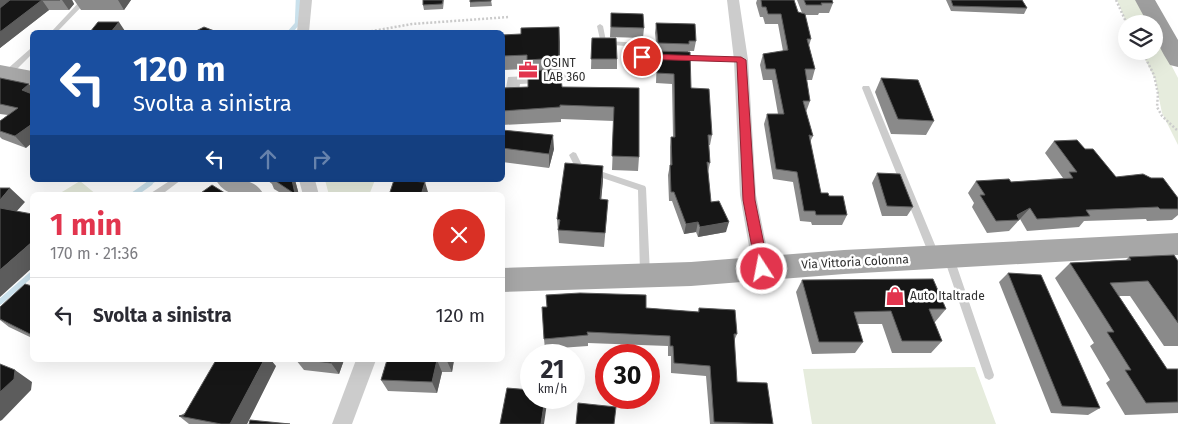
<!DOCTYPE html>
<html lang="it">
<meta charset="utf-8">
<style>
body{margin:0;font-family:"Fira Sans",sans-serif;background:#f2f2f3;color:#2b2b33;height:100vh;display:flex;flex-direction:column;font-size:19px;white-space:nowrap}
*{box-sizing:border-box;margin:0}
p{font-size:16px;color:#7c7c81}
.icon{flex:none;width:28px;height:28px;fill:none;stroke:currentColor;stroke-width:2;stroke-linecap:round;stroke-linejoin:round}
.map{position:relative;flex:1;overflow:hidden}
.panel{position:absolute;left:30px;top:192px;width:475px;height:170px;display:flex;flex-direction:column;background:#fff;border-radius:8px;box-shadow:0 5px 20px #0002}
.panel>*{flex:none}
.top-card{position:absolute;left:30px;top:30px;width:475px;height:152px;border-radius:8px;box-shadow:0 5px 20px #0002;background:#1a4fa0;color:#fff;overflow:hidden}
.buttons{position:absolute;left:1118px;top:15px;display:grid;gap:10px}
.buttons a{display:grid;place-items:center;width:45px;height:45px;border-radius:50%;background:#fff;box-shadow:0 5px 20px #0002;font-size:25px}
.speed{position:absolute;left:520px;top:344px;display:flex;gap:10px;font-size:25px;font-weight:700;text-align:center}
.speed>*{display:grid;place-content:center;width:65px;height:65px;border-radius:50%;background:#fff;box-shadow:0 5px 20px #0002;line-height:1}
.speed small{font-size:12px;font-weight:400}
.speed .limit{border:8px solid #d22;background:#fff;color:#111}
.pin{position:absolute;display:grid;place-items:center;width:42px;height:42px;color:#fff;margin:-21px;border:2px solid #fff;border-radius:50%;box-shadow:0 1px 5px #0007}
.me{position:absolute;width:55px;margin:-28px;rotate:349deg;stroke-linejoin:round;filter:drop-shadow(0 0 4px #0008)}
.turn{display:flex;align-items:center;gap:18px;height:105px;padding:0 20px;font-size:22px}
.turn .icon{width:65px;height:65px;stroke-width:2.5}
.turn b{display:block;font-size:35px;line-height:42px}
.lanes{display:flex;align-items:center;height:48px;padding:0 20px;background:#0003;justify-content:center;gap:25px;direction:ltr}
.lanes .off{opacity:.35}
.round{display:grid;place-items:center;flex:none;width:52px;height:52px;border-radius:26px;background:#f2f2f3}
.overview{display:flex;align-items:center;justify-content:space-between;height:85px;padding:0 20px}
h1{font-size:30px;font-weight:700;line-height:38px;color:#e2354e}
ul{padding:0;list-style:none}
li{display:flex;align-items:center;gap:15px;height:75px;padding:0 20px;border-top:1px solid #e1e1e2}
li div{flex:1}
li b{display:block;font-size:19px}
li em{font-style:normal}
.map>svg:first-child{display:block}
.green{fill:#e6ecdd}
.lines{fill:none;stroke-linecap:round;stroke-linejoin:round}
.stream-far1{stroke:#cae1ec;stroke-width:4.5}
.stream{stroke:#cae1ec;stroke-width:5.5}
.path{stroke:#ccc;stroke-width:2.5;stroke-dasharray:2 2;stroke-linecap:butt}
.service{fill:#ccc;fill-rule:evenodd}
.minor{fill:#ccc;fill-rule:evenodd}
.primary{fill:#a7a7a7;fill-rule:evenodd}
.trunk{fill:#9e9e9e;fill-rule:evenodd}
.wall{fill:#8a8a8a}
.shaded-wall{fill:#5c5c5c}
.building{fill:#161616;stroke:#5c5c5c}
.route{fill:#e2354e;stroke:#932233}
.labels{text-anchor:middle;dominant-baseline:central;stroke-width:5;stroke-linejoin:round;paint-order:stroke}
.poi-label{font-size:12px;fill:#2f2f2f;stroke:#fff;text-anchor:start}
.street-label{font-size:12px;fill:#2f2f2f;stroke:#fff}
</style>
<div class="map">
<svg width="1178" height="424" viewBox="0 0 1178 424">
<rect width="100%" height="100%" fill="#fff"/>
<path class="green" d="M1117 0H1137L1149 24H1127Z
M1154 32 1178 78V145L1162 113 1155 79 1141 51H1154Z
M325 180H375L369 195H329Z
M80 181 97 195H57Z
M975 367 996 424H812L803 369Z"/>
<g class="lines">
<path class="stream-far1" d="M290 32 297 24 298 0
M148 184 154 180"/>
<path class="stream" d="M133 195 150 183
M0 302 32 274"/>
<path class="path" d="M1116 0 1127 24
M367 32 412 24 509 17
M1142 51 1154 75 1158 94 1157 107 1162 116 1178 131"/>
<path class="service" d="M81 0H88L57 32H51Z
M600 24 603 26 606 41 643 43 645 55 741 58 745 60 741 62 642 59 638 57V47L601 44 597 26Z
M30 49H32V54L11 75H5V71Z
M863 86H869L870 88 940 257 938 260 935 261 932 260 930 257 862 88Z
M573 152 576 153 582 165 645 186 646 188 650 274 648 277 645 278 642 277 640 274 638 190 576 169 569 155Z
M171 180H181L161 195H150L151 193Z
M949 254 952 255 954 258 994 375 993 378 989 380 985 378 984 375 944 258 946 255Z"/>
<path class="minor" d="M300 0H312L309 32H297Z
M727 0H739L748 60 756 195 771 269 768 274 762 276 756 274 753 269 740 195 734 60Z
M570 74 577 78 575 81 520 84 518 95 502 98V88H506L508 77Z
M299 180H315L319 195H303Z
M356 360H376L352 424H332Z"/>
<path class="primary" d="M0 65 32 71V85L0 79Z
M216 180C235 180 254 176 264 195 245 195 227 199 216 180Z
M1178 233V255L844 274 691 286 502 292V268L691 262 844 250Z"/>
<path class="trunk" d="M1135 0H1155L1178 40V67L1170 65C1162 52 1154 39 1154 24H1148Z"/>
</g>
<path class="wall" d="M0 0H72L74 4 69 10H49L0 48Z
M74 0H131L124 10H81Z
M444 0 443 9 424 10 423 5Z
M470 0H491L492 6 470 7Z
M757 0H794L798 12 802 13 797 0H832L833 3 829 13H819L818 15H805L811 39 809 46 815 69 812 80H806L810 101 806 112 813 136 810 142 821 193 829 196 847 215 842 225H812L811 222 800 221 793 182 773 179 764 124 767 114H778L772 80H763L760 65 763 54 783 51 778 24H765L763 17H760L756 3Z
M946 0H1022L1027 8 1024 14 951 11Z
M611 13 644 28 643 38 610 37Z
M656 23 696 41 694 51H688V52L691 88 712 135 710 145H709L710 163 708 172 711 202 726 232 698 237 696 232 684 234 672 201H669L668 175 670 165V147L671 137H673L672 84 656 83 657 54V53L655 33Z
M502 35 560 42V69L562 87 639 88V157L638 171 612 170 614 121 561 119V122L502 125V88L528 87V69L502 70Z
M592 38 617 59V69H591Z
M0 78 29 84 26 148 2 139 0 137V121L8 115 0 114Z
M881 78 934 121 926 135 891 134 875 92Z
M502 130 554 149 549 168 502 162Z
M1054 141 1085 149 1116 177 1178 198V215L1172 220 1147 221 1146 219 1084 221 1079 227 1027 231 1020 219 1009 231 987 233 972 207 974 203 968 193 976 181 1011 182 1063 178 1045 153Z
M877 173 913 207 907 216H882L872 183Z
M267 180H295L299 195H284L274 189 272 184Z
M603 180 601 199 607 214 604 247 559 243 557 219Z
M1129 257 1178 261V346H1164L1130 296H1119L1167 369H1178V413L1125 415 1106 383 1110 380 1090 346 1094 343 1055 278 1070 263 1126 260Z
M1008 273 1100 408 1088 415 1051 413 999 282Z
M802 280 946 309 935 322H934L942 341 931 353H892L882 324H857L863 342 855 353 812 354 796 292Z
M32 286V338L9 327 0 320V307Z
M646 308 698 312 699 308 737 334 734 341 737 382 773 424H710L706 376 671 373V356H668V346L588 343V346L545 349 544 339Z
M296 360H344L339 374 304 370Z
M387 360H454L452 372H442L437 393 388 391 381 380Z
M276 366 247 424H189L179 416Z"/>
<path class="shaded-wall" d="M0 0H18L0 15Z
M42 0 49 10 0 48V32Z
M62 0H72L74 4 69 10Z
M118 0H131L124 10Z
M119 22 125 31 124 32H111Z
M559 27 560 42V73L559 58Z
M29 84 32 88V101L22 90Z
M32 124V143L26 148 15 136Z
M553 135 554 149 549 168V154Z
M603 166V180L600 213V199Z
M292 180H295L299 195H296Z
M425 182 428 192 427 195H421Z
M10 188 25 202 8 221 0 213V200Z
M1030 208 1020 219 1019 220 1017 215Z
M698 222 696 232 684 234 686 224Z
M729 222 726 232 698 237 700 227Z
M32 242V268L0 297V270Z
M264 360H271L276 366 247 424H230Z
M332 360H344L339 374 331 363Z
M437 360 442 372 437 393 432 382Z
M447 360H454L452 372 447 361Z
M15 370 32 382 31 390 2 420 0 421V392Z
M545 398H547V403L544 424H541Z"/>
<path class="building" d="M10 0H60H42L0 32V8Z
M423 0H443L442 4 423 5Z
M470 0H491V1L470 2Z
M761 0H794L798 12 805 14 811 39H807L815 69H805L810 101H803L813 136 809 135 821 193H828L829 196H843L847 215H816L815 211H804L797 172 776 169 767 114H784L775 69H766L763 54 788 50 781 14H768L766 7H762Z
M804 0H832L833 3H821L822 5H806Z
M951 0H1022L1027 8 953 6Z
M611 13 643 14 644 28 611 27Z
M98 22H119L111 32H90Z
M656 23 695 24 696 41H689V44L658 43Z
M204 27 217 32H194Z
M559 27V58L527 60V55L502 56V35L521 34V28Z
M592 38H616L617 59H591Z
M657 51 690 52 691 88 709 89 712 135H708L710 163 707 162 711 202 719 201 729 222 700 227 698 222 686 224 674 192H671L670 165H672L671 137H675L674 74 657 73Z
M560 69 562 87 639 88V157L612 156 614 107 560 105V107L502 111V88L528 87V71Z
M0 78 29 84 22 90 32 94V124L15 136 0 131V121L18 108 0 104Z
M881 78 918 80 934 121 898 119Z
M502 130 553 135 549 154 502 148Z
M1077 140 1085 149H1093L1116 177 1143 174 1151 178H1163L1178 198V209H1160L1158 207 1086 210 1090 216 1037 219 1030 208 1017 215 1019 220 996 221 980 195H985L976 181 1009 179 1011 182 1073 178 1069 172H1077L1054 141Z
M565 163 603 166 600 199 608 200 605 233 558 230 560 220 557 219Z
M877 173 900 174 913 207 887 206Z
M274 180H292L295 194Z
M394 180 425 182 421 195H389Z
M212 185 228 195H198Z
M0 188H10L0 200Z
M0 208 32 214V242L0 270Z
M1174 255 1178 261V323L1148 281 1110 283 1167 369H1178V402L1146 403 1125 370H1131L1107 332H1114L1070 263 1131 260 1129 257Z
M1008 273 1041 275 1100 408 1062 406Z
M933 279 946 309H929L942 341H902L891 311 854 312 863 342H819L802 280Z
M25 284 32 286V335L0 319V307Z
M580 293 646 295V308L699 312V308L735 310 737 334H734L737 382 767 383 773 424 714 422 710 366 674 363 673 346H670V336L587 332 588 335 544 339 542 307H547L546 295Z
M216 360H264L230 424H221L179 416 184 415Z
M307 360H332L331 363Z
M387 360H447V361L437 360 432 382 381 380Z
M0 364 15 370 14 379 0 392Z
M507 388 531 390V398H545L541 424H500Z
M578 403 616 407 614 424H576Z
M250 420 290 424H249Z"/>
<path class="route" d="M642 54 741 57 746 60 755 200 769 269 767 272 762 274 756 269 743 200 737 62 639 59 638 57Z"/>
<defs>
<g id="office-bare" transform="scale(1.5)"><path d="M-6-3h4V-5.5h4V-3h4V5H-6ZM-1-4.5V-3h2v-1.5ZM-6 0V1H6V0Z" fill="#e2354e" stroke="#fff" stroke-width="2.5" paint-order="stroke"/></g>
<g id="shop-bare" transform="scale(1.5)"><path d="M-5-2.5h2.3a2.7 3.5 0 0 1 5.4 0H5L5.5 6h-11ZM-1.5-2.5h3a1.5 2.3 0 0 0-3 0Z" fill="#e2354e" stroke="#fff" stroke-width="2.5" paint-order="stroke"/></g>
</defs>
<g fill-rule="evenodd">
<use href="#office-bare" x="528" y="70"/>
<use href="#shop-bare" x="895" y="296"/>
</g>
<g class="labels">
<g class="poi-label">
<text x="543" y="63">OSINT<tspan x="543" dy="14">LAB 360</tspan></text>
<text x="910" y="296">Auto Italtrade</text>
</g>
<g class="street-label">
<text transform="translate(855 262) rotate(-3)">Via Vittoria Colonna</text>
</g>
</g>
</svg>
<div class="buttons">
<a><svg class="icon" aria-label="layers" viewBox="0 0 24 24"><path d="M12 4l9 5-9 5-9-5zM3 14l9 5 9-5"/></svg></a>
</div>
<div class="speed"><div>21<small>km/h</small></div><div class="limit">30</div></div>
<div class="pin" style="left:642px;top:57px;background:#d93025"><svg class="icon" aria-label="arrive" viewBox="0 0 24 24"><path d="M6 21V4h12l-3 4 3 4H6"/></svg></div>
<svg class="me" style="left:762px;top:269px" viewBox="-20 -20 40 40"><circle r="17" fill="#e2354e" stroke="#fff" stroke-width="3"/><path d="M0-11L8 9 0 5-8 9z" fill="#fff"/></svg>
<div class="top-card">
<div class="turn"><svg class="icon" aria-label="left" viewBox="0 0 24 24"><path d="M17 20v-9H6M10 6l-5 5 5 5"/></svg><div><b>120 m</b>Svolta a sinistra</div></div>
<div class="lanes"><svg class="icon" aria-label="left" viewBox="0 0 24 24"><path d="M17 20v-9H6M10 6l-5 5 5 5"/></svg><svg class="icon off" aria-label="ahead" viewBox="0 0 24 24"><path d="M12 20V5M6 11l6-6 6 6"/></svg><svg class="icon off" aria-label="right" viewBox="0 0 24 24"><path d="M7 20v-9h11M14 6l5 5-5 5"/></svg></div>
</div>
<section class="panel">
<div class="overview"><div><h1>1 min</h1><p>170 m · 21:36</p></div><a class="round" style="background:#d93025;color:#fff"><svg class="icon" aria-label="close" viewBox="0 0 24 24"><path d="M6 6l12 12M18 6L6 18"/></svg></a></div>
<ul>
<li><svg class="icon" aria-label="left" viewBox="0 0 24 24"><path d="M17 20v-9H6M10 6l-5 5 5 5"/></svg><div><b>Svolta a sinistra</b></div><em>120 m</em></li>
</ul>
</section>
</div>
